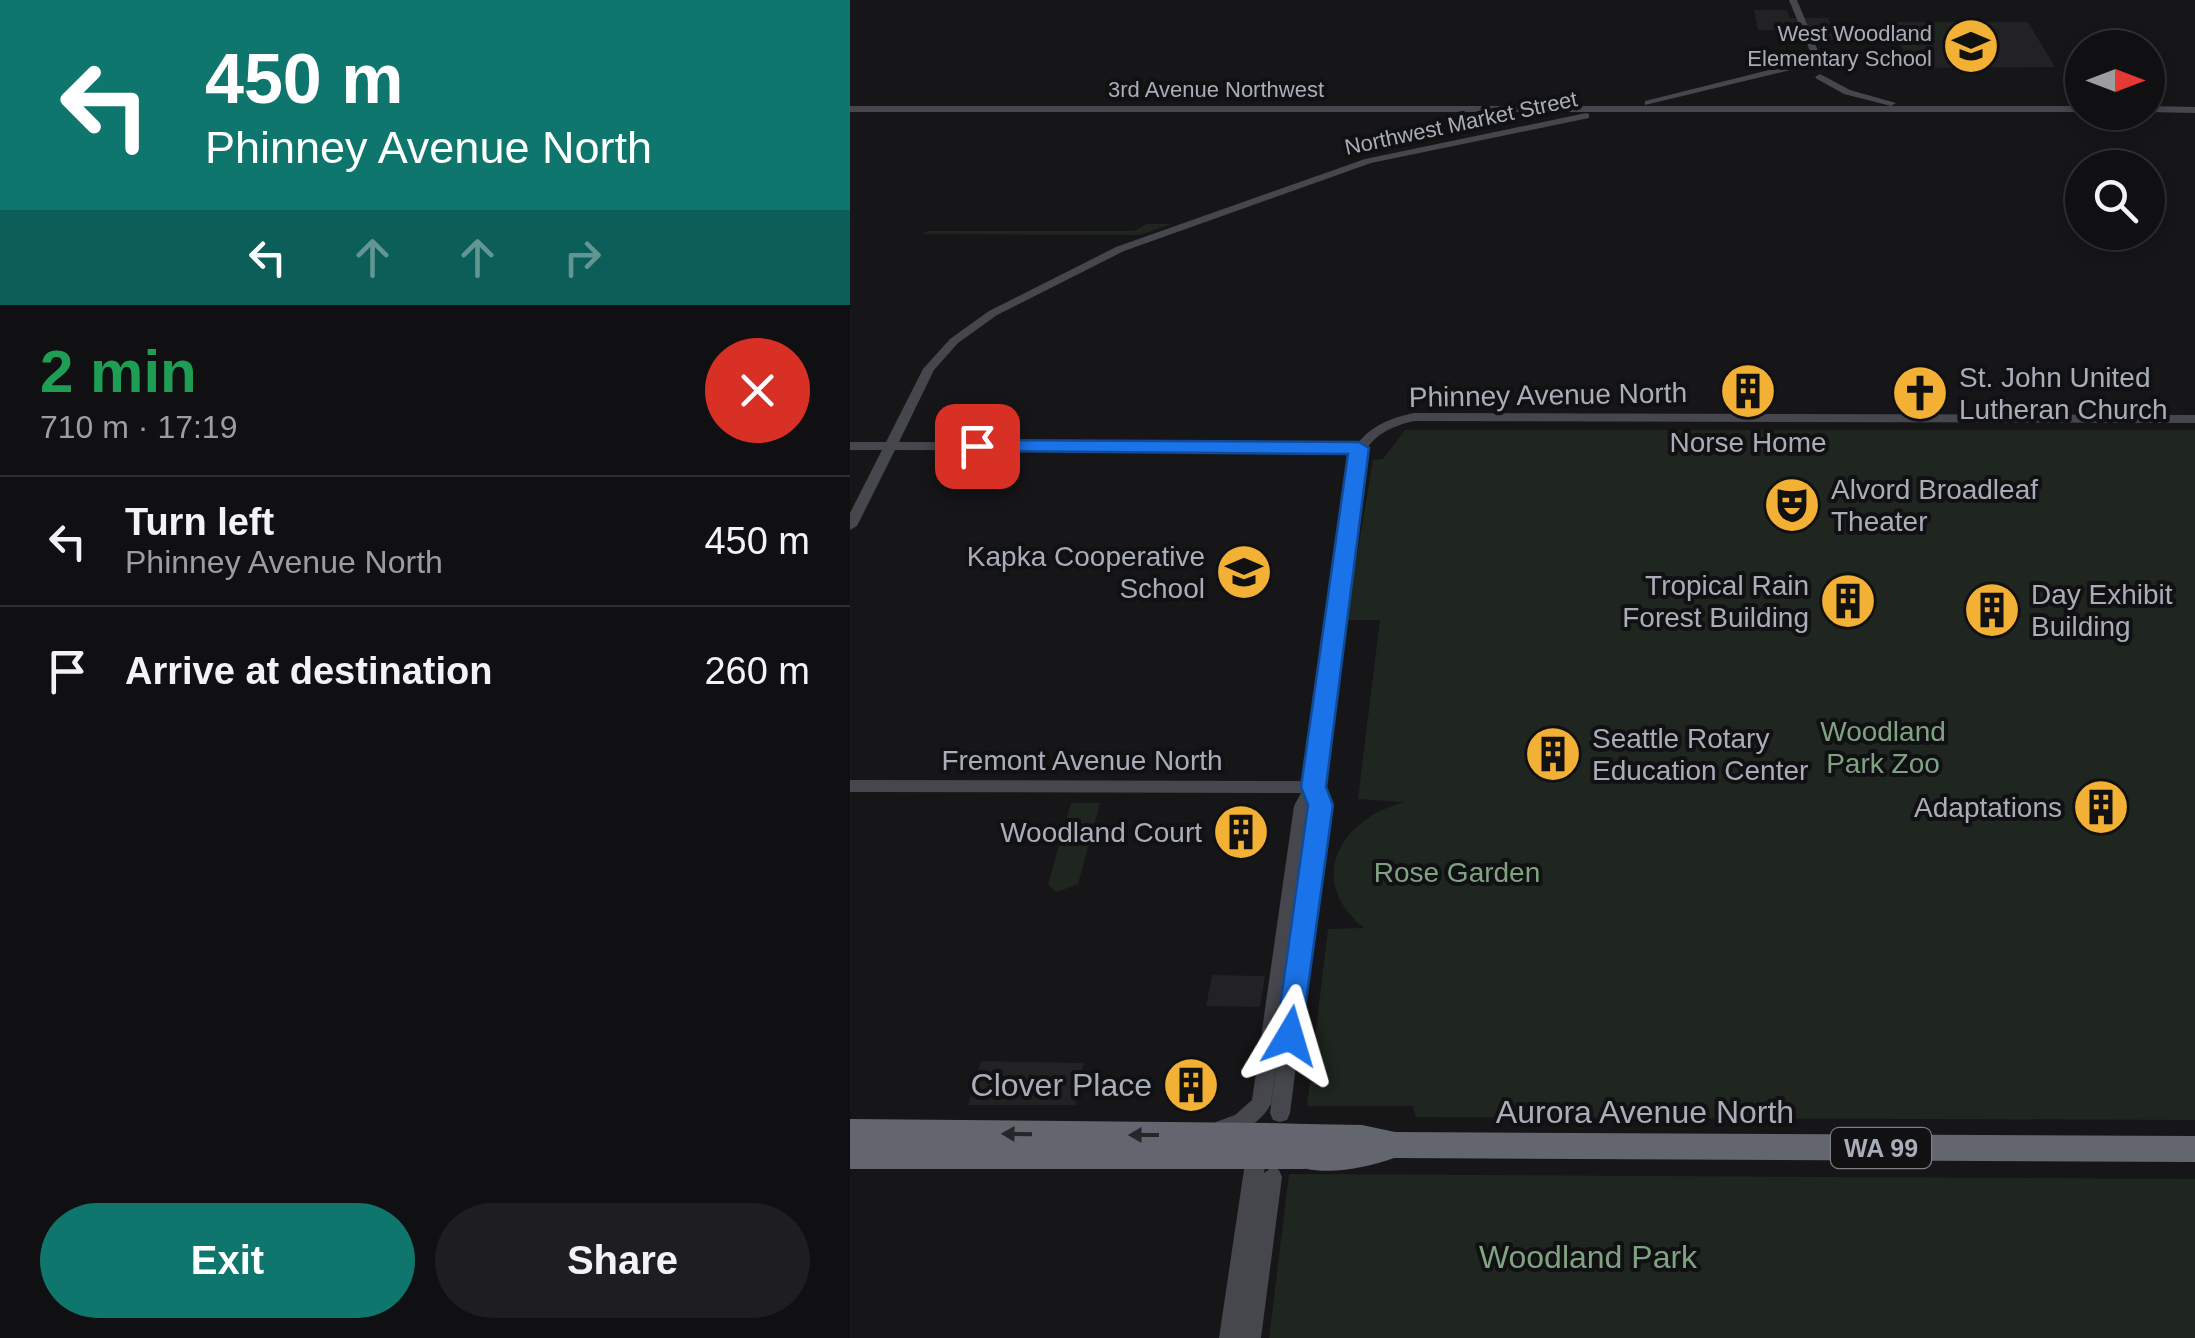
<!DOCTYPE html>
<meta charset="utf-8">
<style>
body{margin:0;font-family:Arial,sans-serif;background:#1e1e20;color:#f1f3f6;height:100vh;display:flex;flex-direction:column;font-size:38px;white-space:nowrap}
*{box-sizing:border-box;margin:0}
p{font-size:32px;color:#9c9d9f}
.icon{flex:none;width:55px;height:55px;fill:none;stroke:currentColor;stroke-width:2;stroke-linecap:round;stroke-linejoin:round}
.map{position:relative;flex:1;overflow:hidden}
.side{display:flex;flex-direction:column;background:#101012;width:850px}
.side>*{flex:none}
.banner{background:#0f766e;color:#fff;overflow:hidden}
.needle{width:65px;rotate:90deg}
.controls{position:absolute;left:1215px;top:30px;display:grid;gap:20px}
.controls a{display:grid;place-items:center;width:100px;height:100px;border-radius:50%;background:#101012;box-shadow:0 5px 15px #0003,0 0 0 2px #303032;font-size:50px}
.pin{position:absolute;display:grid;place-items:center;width:85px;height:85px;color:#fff;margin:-42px;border-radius:20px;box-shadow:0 5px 15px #0006}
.me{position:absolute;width:110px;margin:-55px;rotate:7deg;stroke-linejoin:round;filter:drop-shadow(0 0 8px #0008)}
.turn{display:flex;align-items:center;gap:35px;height:210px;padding:0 40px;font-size:45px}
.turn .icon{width:130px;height:130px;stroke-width:2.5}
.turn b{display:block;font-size:70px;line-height:85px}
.lanes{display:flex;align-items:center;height:95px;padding:0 40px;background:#0003;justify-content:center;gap:50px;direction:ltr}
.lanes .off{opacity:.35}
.round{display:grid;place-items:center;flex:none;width:105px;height:105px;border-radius:52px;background:#1e1e20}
.overview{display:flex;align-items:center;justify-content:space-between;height:170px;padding:0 40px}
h1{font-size:60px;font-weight:700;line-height:75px;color:#1e9e55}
.primary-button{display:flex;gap:20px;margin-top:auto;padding:20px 40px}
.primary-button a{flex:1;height:115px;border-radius:60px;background:#0f766e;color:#fff;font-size:40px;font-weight:700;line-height:115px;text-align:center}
.primary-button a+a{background:#1e1e20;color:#f1f3f6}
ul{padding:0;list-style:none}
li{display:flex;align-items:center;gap:30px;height:130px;padding:0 40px;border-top:2px solid #303032}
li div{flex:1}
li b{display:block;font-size:38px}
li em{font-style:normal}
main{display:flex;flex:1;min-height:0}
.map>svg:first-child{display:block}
.built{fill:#222225}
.green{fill:#1e261f}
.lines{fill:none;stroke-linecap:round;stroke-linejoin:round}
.secondary{fill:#45474d;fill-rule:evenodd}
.highway{fill:#63666e;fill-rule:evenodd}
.highway-bridge{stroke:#63666e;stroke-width:26}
.oneway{fill:#26262a}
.route{fill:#1a73e8;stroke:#114b97;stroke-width:2.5}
.labels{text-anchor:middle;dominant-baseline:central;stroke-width:8;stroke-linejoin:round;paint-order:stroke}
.far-poi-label{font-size:22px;fill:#a8adb8;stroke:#111113;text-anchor:end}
.far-street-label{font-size:22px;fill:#a8adb8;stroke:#111113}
.shield{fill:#111113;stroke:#7b7e86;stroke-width:2.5}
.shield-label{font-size:25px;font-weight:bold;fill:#a8adb8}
.poi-label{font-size:28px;fill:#a8adb8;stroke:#111113;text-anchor:start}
.street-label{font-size:28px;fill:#a8adb8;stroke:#111113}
.park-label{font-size:28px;fill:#7fa381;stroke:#111113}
.near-poi-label{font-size:32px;fill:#a8adb8;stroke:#111113;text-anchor:end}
.near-street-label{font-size:32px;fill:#a8adb8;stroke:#111113}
.near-park-label{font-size:32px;fill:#7fa381;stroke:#111113}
</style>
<main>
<section class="side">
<div class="banner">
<div class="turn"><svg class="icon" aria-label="left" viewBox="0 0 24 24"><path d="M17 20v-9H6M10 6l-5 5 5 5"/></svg><div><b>450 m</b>Phinney Avenue North</div></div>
<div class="lanes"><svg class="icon" aria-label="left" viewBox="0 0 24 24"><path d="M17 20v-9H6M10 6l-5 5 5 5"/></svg><svg class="icon off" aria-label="ahead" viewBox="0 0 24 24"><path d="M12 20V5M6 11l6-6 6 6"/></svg><svg class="icon off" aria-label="ahead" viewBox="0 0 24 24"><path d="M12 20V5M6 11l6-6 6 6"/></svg><svg class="icon off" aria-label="right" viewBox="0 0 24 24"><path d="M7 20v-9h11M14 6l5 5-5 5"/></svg></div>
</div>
<div class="overview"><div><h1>2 min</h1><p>710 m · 17:19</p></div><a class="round" style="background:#d93025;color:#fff"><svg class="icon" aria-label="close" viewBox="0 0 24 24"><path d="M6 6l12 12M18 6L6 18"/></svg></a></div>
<ul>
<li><svg class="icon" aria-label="left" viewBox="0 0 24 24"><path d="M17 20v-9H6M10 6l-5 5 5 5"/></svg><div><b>Turn left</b><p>Phinney Avenue North</p></div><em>450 m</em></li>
<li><svg class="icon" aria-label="arrive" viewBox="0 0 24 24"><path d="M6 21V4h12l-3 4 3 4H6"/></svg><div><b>Arrive at destination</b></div><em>260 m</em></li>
</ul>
<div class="primary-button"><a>Exit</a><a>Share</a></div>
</section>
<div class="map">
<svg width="1345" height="1338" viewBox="0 0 1345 1338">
<rect width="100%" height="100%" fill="#161618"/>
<path class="built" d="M904 10H937L940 18H978L986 40H939L931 37 928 30H908Z
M1041 22H1178L1205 67 1061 68Z
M362 975 415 976 410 1007 356 1006Z
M131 1061 234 1063 225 1105H118Z"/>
<path class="green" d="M1047 24H1133L1142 41H1060L1068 59H1062L1048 43 1055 41Z
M296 224H322L289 235 73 234 78 231H284Z
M555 430H1345V1120L566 1117 563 1106H457L478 929 514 928C454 879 491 819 554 802L508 799 530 620H496L523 460 533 459Z
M221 803H250L228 884 207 892 198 885Z
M439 1174 1345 1179V1338H419Z"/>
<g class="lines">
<path class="secondary" d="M939 0H947L968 51V58L961 65 795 105V101L955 61 960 57V51Z
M970 74 1000 90 1046 103 1041 106 994 94 967 79 965 77Z
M0 106H1232V112H0Z
M1298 106 1345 107V113L1298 112Z
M736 113 739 114V118L521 163 274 251 147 315 108 343 84 370 49 442 507 444C522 425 541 418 564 413L1345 415V423L564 421C542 426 522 435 512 457L471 787 479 805 440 1113 437 1120 430 1122 423 1120 420 1113 462 803 421 1104C410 1124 393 1131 373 1138L366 1136 363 1129 366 1122 385 1115 402 1100 444 806 451 793 0 792V780L456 781 502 452 45 450 7 526 0 530V513L32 450H0V442H36L73 369 100 339 139 311 266 247 515 159Z
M406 1146 413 1149 416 1156 414 1173 422 1167 429 1170 432 1177 411 1338H369L396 1156 399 1149Z"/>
<path class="highway" d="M0 1119 417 1123 426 1127 430 1136 422 1146 427 1156 423 1165 414 1169H0Z
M455 1124 512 1125 545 1132 1345 1136V1162L544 1158C516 1168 473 1177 444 1165L440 1156 446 1146 442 1137 446 1128Z"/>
<path class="highway-bridge" d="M417 1136 455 1137
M414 1156H453"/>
</g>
<defs><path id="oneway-solid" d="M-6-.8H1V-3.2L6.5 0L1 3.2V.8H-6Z" transform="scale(2.5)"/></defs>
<g class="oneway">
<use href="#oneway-solid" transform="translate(167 1134) rotate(-179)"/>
<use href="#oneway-solid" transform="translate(294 1135) rotate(-180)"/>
</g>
<path class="route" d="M127 440 509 442 519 448 476 787 483 805 450 1045 440 1049 430 1045 426 1036 458 805 451 787 498 454 120 451V442Z"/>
<defs>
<g id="school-disc" transform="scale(2.875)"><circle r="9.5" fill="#f2b134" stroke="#111113"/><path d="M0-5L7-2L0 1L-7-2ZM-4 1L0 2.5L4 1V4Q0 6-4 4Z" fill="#111"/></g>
<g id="building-disc" transform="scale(2.875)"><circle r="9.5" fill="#f2b134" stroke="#111113"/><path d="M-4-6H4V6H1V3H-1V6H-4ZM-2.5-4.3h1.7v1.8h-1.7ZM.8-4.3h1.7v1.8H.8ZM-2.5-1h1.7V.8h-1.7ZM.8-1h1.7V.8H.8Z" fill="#111"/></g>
<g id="church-disc" transform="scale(2.875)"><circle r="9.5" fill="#f2b134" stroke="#111113"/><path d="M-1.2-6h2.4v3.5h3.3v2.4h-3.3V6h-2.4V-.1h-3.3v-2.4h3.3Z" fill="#111"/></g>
<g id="theatre-disc" transform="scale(2.875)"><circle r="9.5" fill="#f2b134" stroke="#111113"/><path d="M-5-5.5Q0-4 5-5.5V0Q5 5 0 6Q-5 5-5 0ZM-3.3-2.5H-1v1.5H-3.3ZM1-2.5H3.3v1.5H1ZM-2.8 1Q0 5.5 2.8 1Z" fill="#111"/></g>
</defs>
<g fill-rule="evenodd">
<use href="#school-disc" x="1121" y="46"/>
<use href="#building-disc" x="898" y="391"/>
<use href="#church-disc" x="1070" y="393"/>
<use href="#theatre-disc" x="942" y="505"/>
<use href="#school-disc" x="394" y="572"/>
<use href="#building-disc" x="998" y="601"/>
<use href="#building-disc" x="1142" y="610"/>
<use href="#building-disc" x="703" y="754"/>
<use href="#building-disc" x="1251" y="807"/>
<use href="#building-disc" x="391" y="832"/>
<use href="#building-disc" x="341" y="1085"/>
</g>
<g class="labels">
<g class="far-poi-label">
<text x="1082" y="33">West Woodland<tspan x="1082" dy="25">Elementary School</tspan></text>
</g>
<g class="far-street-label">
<text x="366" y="89">3rd Avenue Northwest</text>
<text transform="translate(611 123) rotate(-12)">Northwest Market Street</text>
</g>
<rect class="shield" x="981" y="1128" width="100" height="40" rx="8"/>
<g class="shield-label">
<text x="1031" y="1148">WA 99</text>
</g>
<g class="poi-label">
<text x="1109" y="377">St. John United<tspan x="1109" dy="32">Lutheran Church</tspan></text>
<text x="898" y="442" text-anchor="middle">Norse Home</text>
<text x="981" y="489">Alvord Broadleaf<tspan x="981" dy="32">Theater</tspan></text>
<text x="355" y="556" text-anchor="end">Kapka Cooperative<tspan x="355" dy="32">School</tspan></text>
<text x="959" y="585" text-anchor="end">Tropical Rain<tspan x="959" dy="32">Forest Building</tspan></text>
<text x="1181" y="594">Day Exhibit<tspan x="1181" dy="32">Building</tspan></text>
<text x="742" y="738">Seattle Rotary<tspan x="742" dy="32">Education Center</tspan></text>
<text x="1212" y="807" text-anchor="end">Adaptations</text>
<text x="352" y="832" text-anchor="end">Woodland Court</text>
</g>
<g class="street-label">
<text transform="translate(698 395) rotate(-1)">Phinney Avenue North</text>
<text x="232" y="760">Fremont Avenue North</text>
</g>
<g class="park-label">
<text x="1033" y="731">Woodland<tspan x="1033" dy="32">Park Zoo</tspan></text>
<text x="607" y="872">Rose Garden</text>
</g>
<g class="near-poi-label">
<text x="302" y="1085">Clover Place</text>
</g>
<g class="near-street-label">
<text x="795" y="1112">Aurora Avenue North</text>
</g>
<g class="near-park-label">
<text x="738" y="1257">Woodland Park</text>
</g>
</g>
</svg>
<div class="controls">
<a><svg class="needle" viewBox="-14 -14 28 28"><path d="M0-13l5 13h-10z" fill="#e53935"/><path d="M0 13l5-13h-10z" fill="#9c9d9f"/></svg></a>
<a><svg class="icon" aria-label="search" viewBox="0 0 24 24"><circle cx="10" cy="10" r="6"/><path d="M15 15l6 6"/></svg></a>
</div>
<div class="pin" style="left:127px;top:446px;background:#d93025"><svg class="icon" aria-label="arrive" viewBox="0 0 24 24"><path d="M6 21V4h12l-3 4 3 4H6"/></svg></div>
<svg class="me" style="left:440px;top:1036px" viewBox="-20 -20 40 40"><path d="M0-17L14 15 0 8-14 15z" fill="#1a73e8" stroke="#fff" stroke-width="4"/></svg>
</div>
</main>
